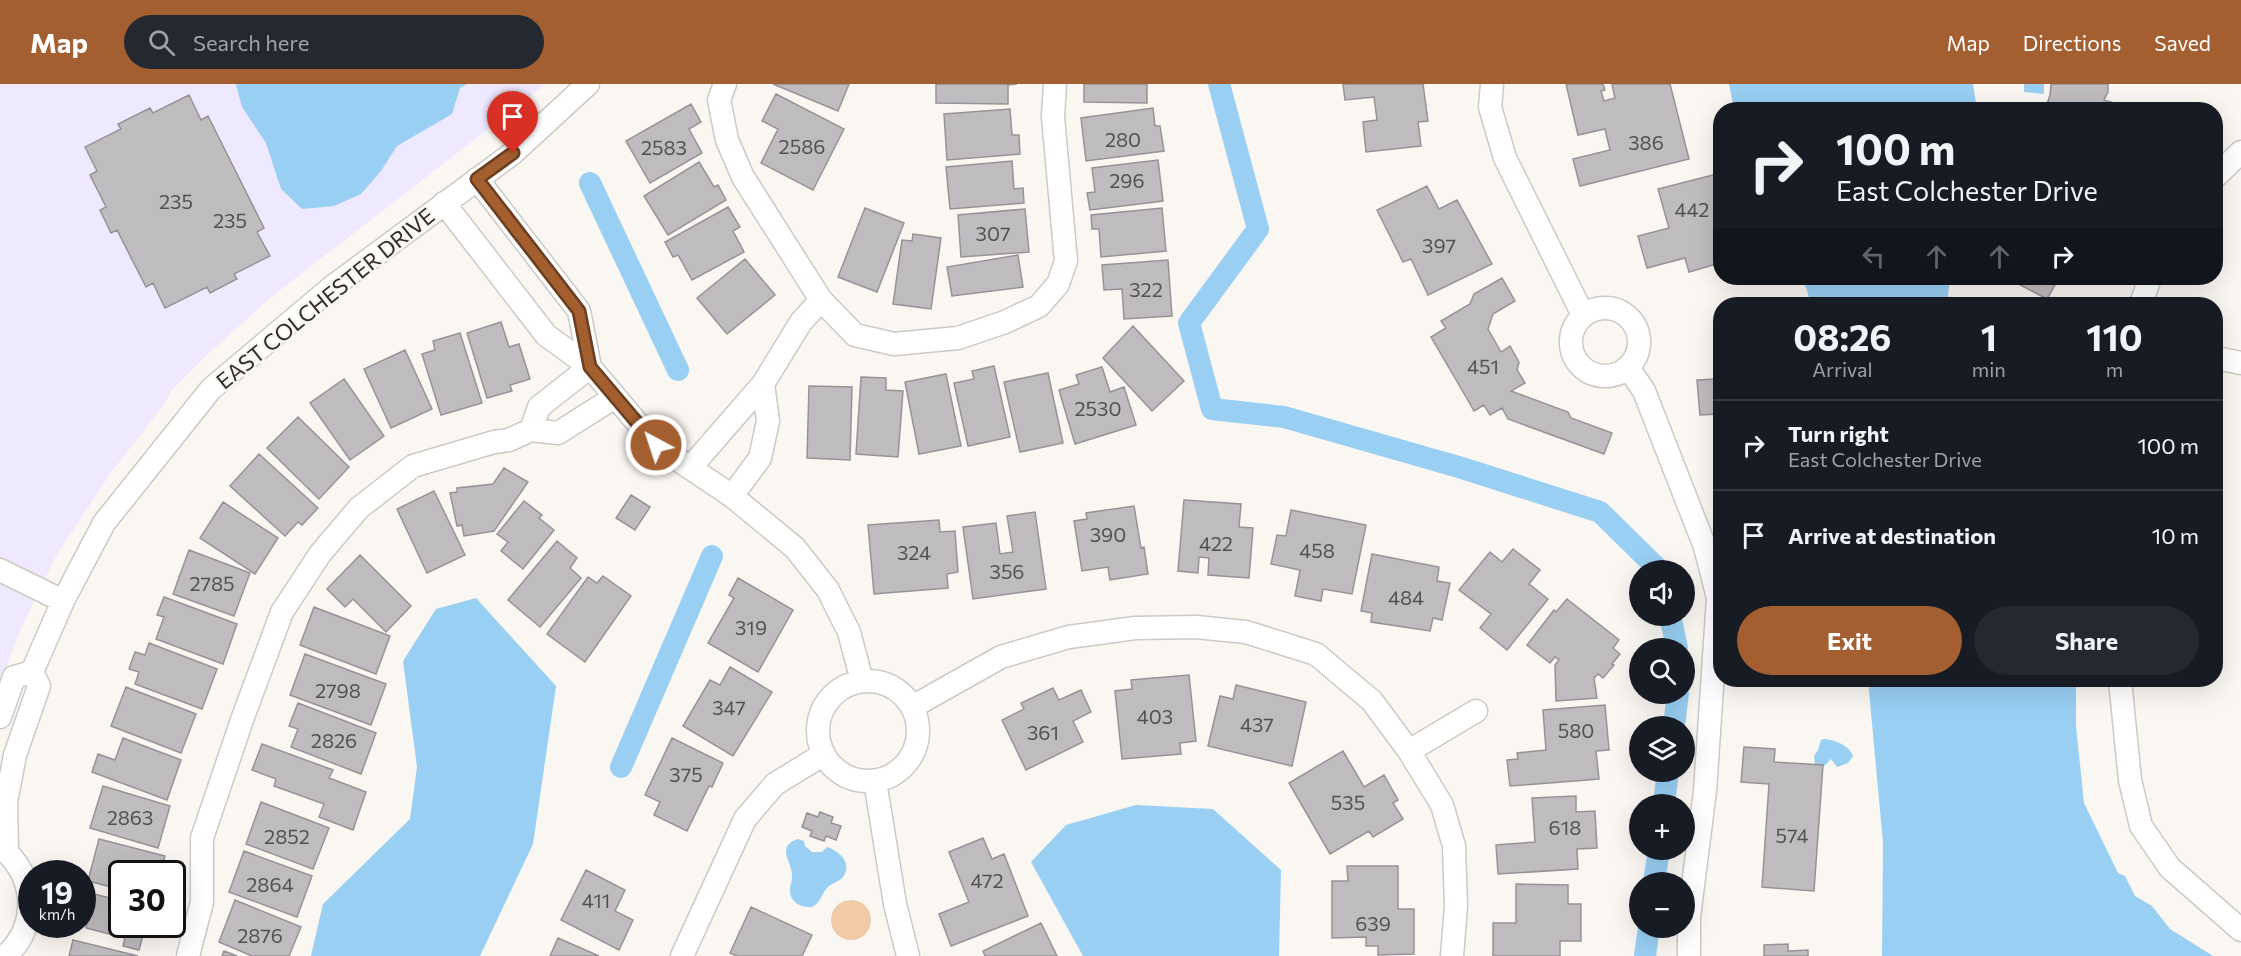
<!DOCTYPE html>
<meta charset="utf-8">
<style>
body{margin:0;font-family:Commissioner,sans-serif;background:#242831;color:#f1f3f6;height:100vh;display:flex;flex-direction:column;font-size:22px;white-space:nowrap}
*{box-sizing:border-box;margin:0}
p{font-size:20px;color:#9ea1a6}
.icon{flex:none;width:33px;height:33px;fill:none;stroke:currentColor;stroke-width:2;stroke-linecap:round;stroke-linejoin:round}
.map{position:relative;flex:1;overflow:hidden}
.side{position:absolute;left:1713px;top:213px;width:510px;height:390px;display:flex;flex-direction:column;background:#171b24;border-radius:24px;box-shadow:0 6px 24px #0002}
.side>*{flex:none}
.banner{position:absolute;left:1713px;top:18px;width:510px;height:183px;border-radius:24px;box-shadow:0 6px 24px #0002;background:#171b24;color:#f1f3f6;overflow:hidden}
.tools{position:absolute;left:1629px;top:476px;display:grid;gap:12px}
.tools a{display:grid;place-items:center;width:66px;height:66px;border-radius:50%;background:#171b24;box-shadow:0 6px 24px #0002;font-size:30px}
.speed{position:absolute;left:18px;top:776px;display:flex;gap:12px;font-size:30px;font-weight:700;text-align:center}
.speed>*{display:grid;place-content:center;width:78px;height:78px;border-radius:50%;background:#171b24;box-shadow:0 6px 24px #0002;line-height:1}
.speed small{font-size:15px;font-weight:400}
.speed .limit{border:3px solid #111;border-radius:9px;background:#fff;color:#111}
.pin{position:absolute;display:grid;place-items:center;width:51px;height:51px;color:#fff;margin:-62px -26px;border-radius:50% 50% 50% 0;rotate:-45deg;box-shadow:0 0 6px #0007}
.pin .icon{rotate:45deg}
.me{position:absolute;width:66px;margin:-33px;rotate:320deg;stroke-linejoin:round;filter:drop-shadow(0 0 4px #0008)}
.turn{display:flex;align-items:center;gap:21px;height:126px;padding:0 24px;font-size:27px}
.turn .icon{width:78px;height:78px;stroke-width:2.5}
.turn b{display:block;font-size:42px;line-height:51px}
.lanes{display:flex;align-items:center;height:57px;padding:0 24px;background:#0003;justify-content:center;gap:30px;direction:ltr}
.lanes .off{opacity:.35}
.eta{display:flex;justify-content:space-evenly;align-items:center;height:102px;text-align:center}
.eta b{font-size:36px;font-weight:700;line-height:42px}
.cta{display:flex;gap:12px;margin-top:auto;padding:12px 24px}
.cta a{flex:1;height:69px;border-radius:36px;background:#a35f30;color:#fff;font-size:24px;font-weight:700;line-height:69px;text-align:center}
.cta a+a{background:#242831;color:#f1f3f6}
ul{padding:0;list-style:none}
li{display:flex;align-items:center;gap:18px;height:90px;padding:0 24px;border-top:2px solid #363941}
li div{flex:1}
li b{display:block;font-size:22px}
li em{font-style:normal}
header{display:flex;align-items:center;gap:36px;box-sizing:border-box;height:84px;padding:0 30px;background:#a35f30;color:#fff}
header strong{font-size:28px}
nav{display:flex;gap:33px;margin-inline-start:auto;font-size:21px}
.search{width:420px;height:54px;background:#242831;display:flex;align-items:center;gap:15px;box-sizing:border-box;padding:0 21px;border-radius:33px;color:#9ea1a6;font-size:22px}
.map>svg:first-child{display:block}
.commercial{fill:#efe9ff}
.green{fill:#f1c9a5}
.water{fill:#98cff3}
.lines{fill:none;stroke-linecap:round;stroke-linejoin:round}
.canal{stroke:#98cff3;stroke-width:22}
.building{fill:#bfbcc0;stroke:#969397;stroke-width:1.5}
.minor-casing{stroke:#cdc9c6;stroke-width:25}
.minor{stroke:#fff;stroke-width:22}
.route-casing{stroke:#6a3e1f;stroke-width:15}
.route{stroke:#a35f30;stroke-width:10}
.labels{text-anchor:middle;dominant-baseline:central;stroke-width:5;stroke-linejoin:round;paint-order:stroke}
.number-label{font-size:20px;fill:#525151}
.street-label{font-size:22px;fill:#2e2d2c;stroke:#faf6f2}
</style>
<header>
<strong>Map</strong>
<div class="search"><svg class="icon" aria-label="search" viewBox="0 0 24 24"><circle cx="10" cy="10" r="6"/><path d="M15 15l6 6"/></svg>Search here</div>
<nav><a>Map</a><a>Directions</a><a>Saved</a></nav>
</header>
<div class="map">
<svg width="2241" height="872" viewBox="0 0 2241 872">
<rect width="100%" height="100%" fill="#faf6f2"/>
<path class="commercial" d="M0 0H546L270 214 208 270 171 307 166 318 110 390 56 472 19 549 0 602Z"/>
<path class="green" d="M831 836a20 20 0 1 1 40 0a20 20 0 1 1-40 0Z"/>
<path class="water" d="M236 0H467L460 4 452 30 397 62 381 87 361 110 334 122 302 125 281 105 266 59 242 23Z
M1729 0H1973L1977 25H1734Z
M2024 0H2044V10L2024 8Z
M1803 194H1950L1947 220H1811Z
M476 514 556 602 533 760 480 872H311L323 820 410 735 417 683 403 577 436 525Z
M1868 596H2076V642L2084 719 2118 789 2125 792 2135 812 2152 822 2170 845 2213 872H1882L1883 759Z
M1824 655C1835 656 1849 661 1853 672L1848 679 1837 683 1831 675 1824 682 1820 683 1815 680 1814 672 1818 666 1821 656Z
M1136 721 1213 725 1281 786 1279 872H1083L1031 778 1066 741Z
M798 755 804 757 805 762 812 768H822L827 763C839 767 853 779 843 793 839 798 831 799 827 804 821 811 821 818 812 823 801 824 789 818 790 805 790 800 793 796 792 791 792 777 775 763 798 755Z"/>
<g class="lines">
<path class="canal" d="M1219 0 1258 145 1189 239 1212 325 1284 333 1462 384 1600 428 1659 486
M590 99 678 286
M1670 531 1677 564
M1674 642 1678 609
M621 683 712 472
M1664 720 1668 687
M1654 798 1659 765
M1645 872 1649 843"/>
</g>
<path class="building" d="M773 0H849L838 27Z
M936 0H1017L1008 1V20L936 19Z
M1084 0H1147V19L1084 18Z
M1343 0H1423L1428 37 1418 38 1421 62 1366 68 1363 38 1377 36 1374 13 1345 16Z
M1566 0H1603L1605 6 1601 7 1604 17 1615 14 1612 0H1670L1689 75 1580 102 1573 75 1610 66 1605 45 1578 51Z
M2051 0H2108V8L2104 16 2114 19V26H2045L2050 11Z
M776 10 844 45 813 106 761 79 778 45 762 37Z
M189 11 201 36 208 32 264 144 257 148 270 172 234 190 237 195 210 209 207 203 165 224 153 199 146 203 117 146 111 149 100 126 106 123 90 91 97 87 85 63 121 45 118 40 150 24 153 29Z
M691 20 701 38 689 45 702 69 650 99 626 57Z
M1153 24 1155 42H1160L1164 67 1086 77 1081 34Z
M1010 25 1012 51H1019L1020 70 947 76 944 30Z
M1158 76 1163 117 1090 126 1087 109 1095 108 1092 84Z
M1012 77 1014 105 1023 104 1024 119 950 125 946 83Z
M699 78 714 103 718 101 726 116 668 151 644 112Z
M1717 90 1720 104V152L1715 153 1720 179 1689 188 1685 174 1647 184 1638 152 1669 144 1658 105Z
M1427 102 1439 125 1457 116 1492 180 1428 211 1411 175 1403 178 1377 126Z
M728 123 740 143 733 147 744 168 692 196 678 171 673 173 665 158Z
M865 124 904 139 877 208 838 193Z
M1162 124 1166 167 1101 173 1099 145H1092L1091 131Z
M1025 125 1029 168 961 173 958 131Z
M913 150 941 154 931 225 893 220 902 156 912 157Z
M1018 171 1023 203 952 212 947 183Z
M745 175 775 211 727 250 697 214Z
M1168 176 1172 232 1124 235 1122 205 1104 206 1102 181Z
M1502 194 1515 217 1493 230 1488 245 1501 268 1510 262 1519 278 1517 286 1525 299 1511 307 1568 328 1571 334 1612 349 1604 370 1508 335 1502 324 1490 331 1484 321 1474 327 1466 313 1431 253 1446 244 1441 237 1470 220 1474 210Z
M2007 194H2059L2047 215Z
M501 238 509 263 519 260 530 295 510 301 512 307 487 314 467 249Z
M1133 242 1184 297 1152 327 1103 274Z
M460 249 482 319 441 331 422 270 435 266 433 257Z
M1714 251H1720V330L1700 331 1697 296 1717 295Z
M405 266 432 325 391 344 364 285Z
M994 282 1010 353 968 362 954 299 974 295 972 287Z
M1102 283 1110 308 1124 303 1136 341 1075 360 1059 306 1079 300 1076 291Z
M1048 289 1063 359 1020 368 1004 298Z
M946 290 961 362 919 370 905 298Z
M861 293 886 294V306L903 307 898 373 856 370Z
M344 295 384 352 350 376 310 319Z
M809 302 852 303 850 376 807 374Z
M298 333 349 383 319 415 267 364Z
M259 370 318 424 302 441 298 438 285 452 230 402Z
M504 384 528 398 494 447 464 452 462 441 457 442 450 409 457 408V404L493 400Z
M434 407 465 471 427 489 397 425Z
M631 411 650 423 635 446 616 434Z
M1184 416 1241 420 1239 443 1253 444 1249 494 1208 491 1209 474 1199 473 1198 489 1178 487Z
M524 417 542 431 539 434 554 446 523 485 501 467 508 458 497 450Z
M223 418 278 454 255 490 200 454Z
M1134 422 1141 464 1144 463 1148 490 1110 496 1108 483 1082 487 1074 437 1087 435 1086 429Z
M1291 426 1366 441 1352 510 1323 505 1321 517 1295 512 1300 486 1271 480 1277 451 1286 452Z
M1035 428 1046 505 973 515 963 443 996 439 1000 470 1013 468 1007 432Z
M939 436 940 448 955 447 958 488 947 490 948 504 874 510 868 441Z
M557 457 577 474 570 484 581 494 540 543 508 516Z
M1513 465 1540 486 1529 500 1548 515 1507 566 1480 544 1491 530 1459 506 1490 468 1502 478Z
M189 466 250 489 234 532 173 510Z
M1372 470 1439 483 1437 497 1450 499 1442 536 1433 534 1430 547 1371 538 1372 529 1361 527Z
M360 471 411 522 386 548 353 515 345 523 327 505Z
M603 492 631 512 585 578 547 550 588 493 597 499Z
M738 494 793 526 758 588 708 559 734 514 729 511Z
M164 513 237 540 223 580 156 555 164 533 157 531Z
M1567 515 1619 556 1613 564 1620 570 1612 580 1614 581 1603 594 1598 590 1594 594 1597 614 1556 617 1555 581 1559 576 1555 573 1550 579 1527 561 1554 526 1556 528Z
M314 523 390 552 376 590 300 561Z
M149 559 217 585 202 625 135 600 139 588 129 585 135 568 145 571Z
M305 570 386 600 371 641 290 611Z
M730 583 772 608 733 672 683 642 710 596 720 601Z
M1189 591 1196 657 1180 659 1181 670 1122 675 1115 607 1132 605 1131 596Z
M1236 601 1306 618 1292 682 1208 662 1220 612 1233 615Z
M126 603 196 630 181 669 111 642Z
M1053 604 1059 616 1081 606 1091 628 1073 637 1083 658 1026 686 1002 636 1024 625 1021 619Z
M298 619 376 649 361 690 291 663 298 645 289 642Z
M1605 621 1609 666 1596 667 1599 695 1510 702 1507 676 1518 675 1517 669 1546 666 1543 626Z
M123 654 181 676 167 716 92 688 98 670 115 676Z
M672 654 723 679 712 703 709 702 687 747 654 731 660 718 645 711Z
M262 660 333 686 329 694 366 708 353 746 319 733 324 720 274 702 276 695 252 686Z
M1744 663 1775 665 1774 678 1823 681 1814 807 1762 803 1769 700 1741 698Z
M1343 667 1364 703 1384 691 1398 716 1393 719 1403 735 1373 753 1369 747 1330 770 1289 699Z
M103 702 170 722 158 764 90 744Z
M1576 712V728L1595 727 1597 764 1577 765 1578 785 1498 790 1496 761 1535 758 1532 714Z
M261 718 329 744 313 785 246 760Z
M820 728 833 733 831 739 841 742 836 756 826 752 824 757 810 752 812 747 802 743 807 729 818 733Z
M983 754 992 775 1004 770 1028 832 951 862 939 830 969 818 949 768Z
M99 755 165 772 160 789H122V806L88 797Z
M244 767 312 792 297 833 229 808Z
M1347 782H1398V825H1414V870L1378 871V862H1366V853L1332 854V797H1348Z
M586 786 625 806 615 827 633 836 619 866 561 836Z
M1516 800 1568 801V820H1581V857H1560V872H1493V839H1516Z
M94 810 122 817V840H146L139 866 123 862 125 854 86 844Z
M235 816 301 843 289 872H252L219 858Z
M751 823 812 851 802 872H737L730 869Z
M1041 839 1057 872H985L983 867Z
M558 854 599 872H550Z
M73 856 138 872H69Z
M1788 860V867L1808 866V872H1764V861Z
M224 867 237 872H222Z"/>
<g class="lines">
<g class="minor-casing">
<path id="minor" d="M725 0 719 16 727 56 743 93 821 216 801 238 763 300
M1492 0 1490 23 1505 74 1583 231
M2216 92 2241 68
M477 95 579 227 590 283
M444 119 546 251 590 283 656 361 732 412 795 464 828 506 849 548 862 597
M821 216 855 251 894 260 958 254 1005 238 1039 222 1058 200 1066 177 1053 33 1055 0
M2141 220 2150 194
M1571 258a34 34 0 1 1 68 0a34 34 0 1 1-68 0Z
M2216 274 2241 279
M590 283 539 323 531 346 558 349 615 313
M1628 283 1644 307 1705 463 1718 514 1705 707 1689 833V872
M690 384 763 300 768 337 760 374 732 412
M0 486 63 517
M2120 596 2130 696 2141 742 2170 784 2241 846
M818 647a50 50 0 1 1 100 0a50 50 0 1 1-100 0Z
M912 623 1001 573 1069 553 1135 544 1196 543 1246 548 1316 570 1372 617 1409 667 1442 721 1454 762 1456 822 1452 872
M0 633 14 593 32 588
M1409 667 1476 627
M875 697 895 820 908 872
M0 763C36 789 40 843 5 872
M7 768 6 718 15 671 39 602 32 588 63 517 104 439 211 305 332 203 513 69 588 0
M188 872 202 818V754L243 633 282 528 320 470 359 424 413 382 494 358 509 356 531 346
M682 872 745 735 775 700 824 670"/>
</g>
<use href="#minor" class="minor"/>
</g>
<g class="lines">
<g class="route-casing">
<path id="route" d="M513 69 477 95 579 227 590 283 656 361"/>
</g>
<use href="#route" class="route"/>
</g>
<g class="labels">
<g class="number-label">
<text x="1123" y="55">280</text>
<text x="1646" y="58">386</text>
<text x="802" y="62">2586</text>
<text x="664" y="63">2583</text>
<text x="1127" y="96">296</text>
<text x="176" y="117">235</text>
<text x="1692" y="125">442</text>
<text x="230" y="136">235</text>
<text x="993" y="149">307</text>
<text x="1439" y="161">397</text>
<text x="1146" y="205">322</text>
<text x="1483" y="282">451</text>
<text x="1098" y="324">2530</text>
<text x="1108" y="450">390</text>
<text x="1216" y="459">422</text>
<text x="1317" y="466">458</text>
<text x="914" y="468">324</text>
<text x="1007" y="487">356</text>
<text x="212" y="499">2785</text>
<text x="1406" y="513">484</text>
<text x="751" y="543">319</text>
<text x="338" y="606">2798</text>
<text x="729" y="623">347</text>
<text x="1155" y="632">403</text>
<text x="1257" y="640">437</text>
<text x="1576" y="646">580</text>
<text x="1043" y="648">361</text>
<text x="334" y="656">2826</text>
<text x="686" y="690">375</text>
<text x="1348" y="718">535</text>
<text x="130" y="733">2863</text>
<text x="1565" y="743">618</text>
<text x="1792" y="751">574</text>
<text x="287" y="752">2852</text>
<text x="987" y="796">472</text>
<text x="270" y="800">2864</text>
<text x="596" y="816">411</text>
<text x="1373" y="839">639</text>
<text x="260" y="851">2876</text>
</g>
<g class="street-label">
<text transform="translate(325 214) rotate(-39)">EAST COLCHESTER DRIVE</text>
</g>
</g>
</svg>
<div class="tools">
<a><svg class="icon" aria-label="sound" viewBox="0 0 24 24"><path d="M4 9h4l5-4v14l-5-4H4zM17 9q2 3 0 6"/></svg></a>
<a><svg class="icon" aria-label="search" viewBox="0 0 24 24"><circle cx="10" cy="10" r="6"/><path d="M15 15l6 6"/></svg></a>
<a><svg class="icon" aria-label="layers" viewBox="0 0 24 24"><path d="M12 4l9 5-9 5-9-5zM3 14l9 5 9-5"/></svg></a>
<a>+</a>
<a>−</a>
</div>
<div class="speed"><div>19<small>km/h</small></div><div class="limit">30</div></div>
<div class="pin" style="left:513px;top:69px;background:#d93025"><svg class="icon" aria-label="arrive" viewBox="0 0 24 24"><path d="M6 21V4h12l-3 4 3 4H6"/></svg></div>
<svg class="me" style="left:656px;top:361px" viewBox="-20 -20 40 40"><circle r="17" fill="#a35f30" stroke="#fff" stroke-width="3"/><path d="M0-11L8 9 0 5-8 9z" fill="#fff"/></svg>
<div class="banner">
<div class="turn"><svg class="icon" aria-label="right" viewBox="0 0 24 24"><path d="M7 20v-9h11M14 6l5 5-5 5"/></svg><div><b>100 m</b>East Colchester Drive</div></div>
<div class="lanes"><svg class="icon off" aria-label="left" viewBox="0 0 24 24"><path d="M17 20v-9H6M10 6l-5 5 5 5"/></svg><svg class="icon off" aria-label="ahead" viewBox="0 0 24 24"><path d="M12 20V5M6 11l6-6 6 6"/></svg><svg class="icon off" aria-label="ahead" viewBox="0 0 24 24"><path d="M12 20V5M6 11l6-6 6 6"/></svg><svg class="icon" aria-label="right" viewBox="0 0 24 24"><path d="M7 20v-9h11M14 6l5 5-5 5"/></svg></div>
</div>
<section class="side">
<div class="eta">
<div><b>08:26</b><p>Arrival</p></div>
<div><b>1</b><p>min</p></div>
<div><b>110</b><p>m</p></div>
</div>
<ul>
<li><svg class="icon" aria-label="right" viewBox="0 0 24 24"><path d="M7 20v-9h11M14 6l5 5-5 5"/></svg><div><b>Turn right</b><p>East Colchester Drive</p></div><em>100 m</em></li>
<li><svg class="icon" aria-label="arrive" viewBox="0 0 24 24"><path d="M6 21V4h12l-3 4 3 4H6"/></svg><div><b>Arrive at destination</b></div><em>10 m</em></li>
</ul>
<div class="cta"><a>Exit</a><a>Share</a></div>
</section>
</div>
